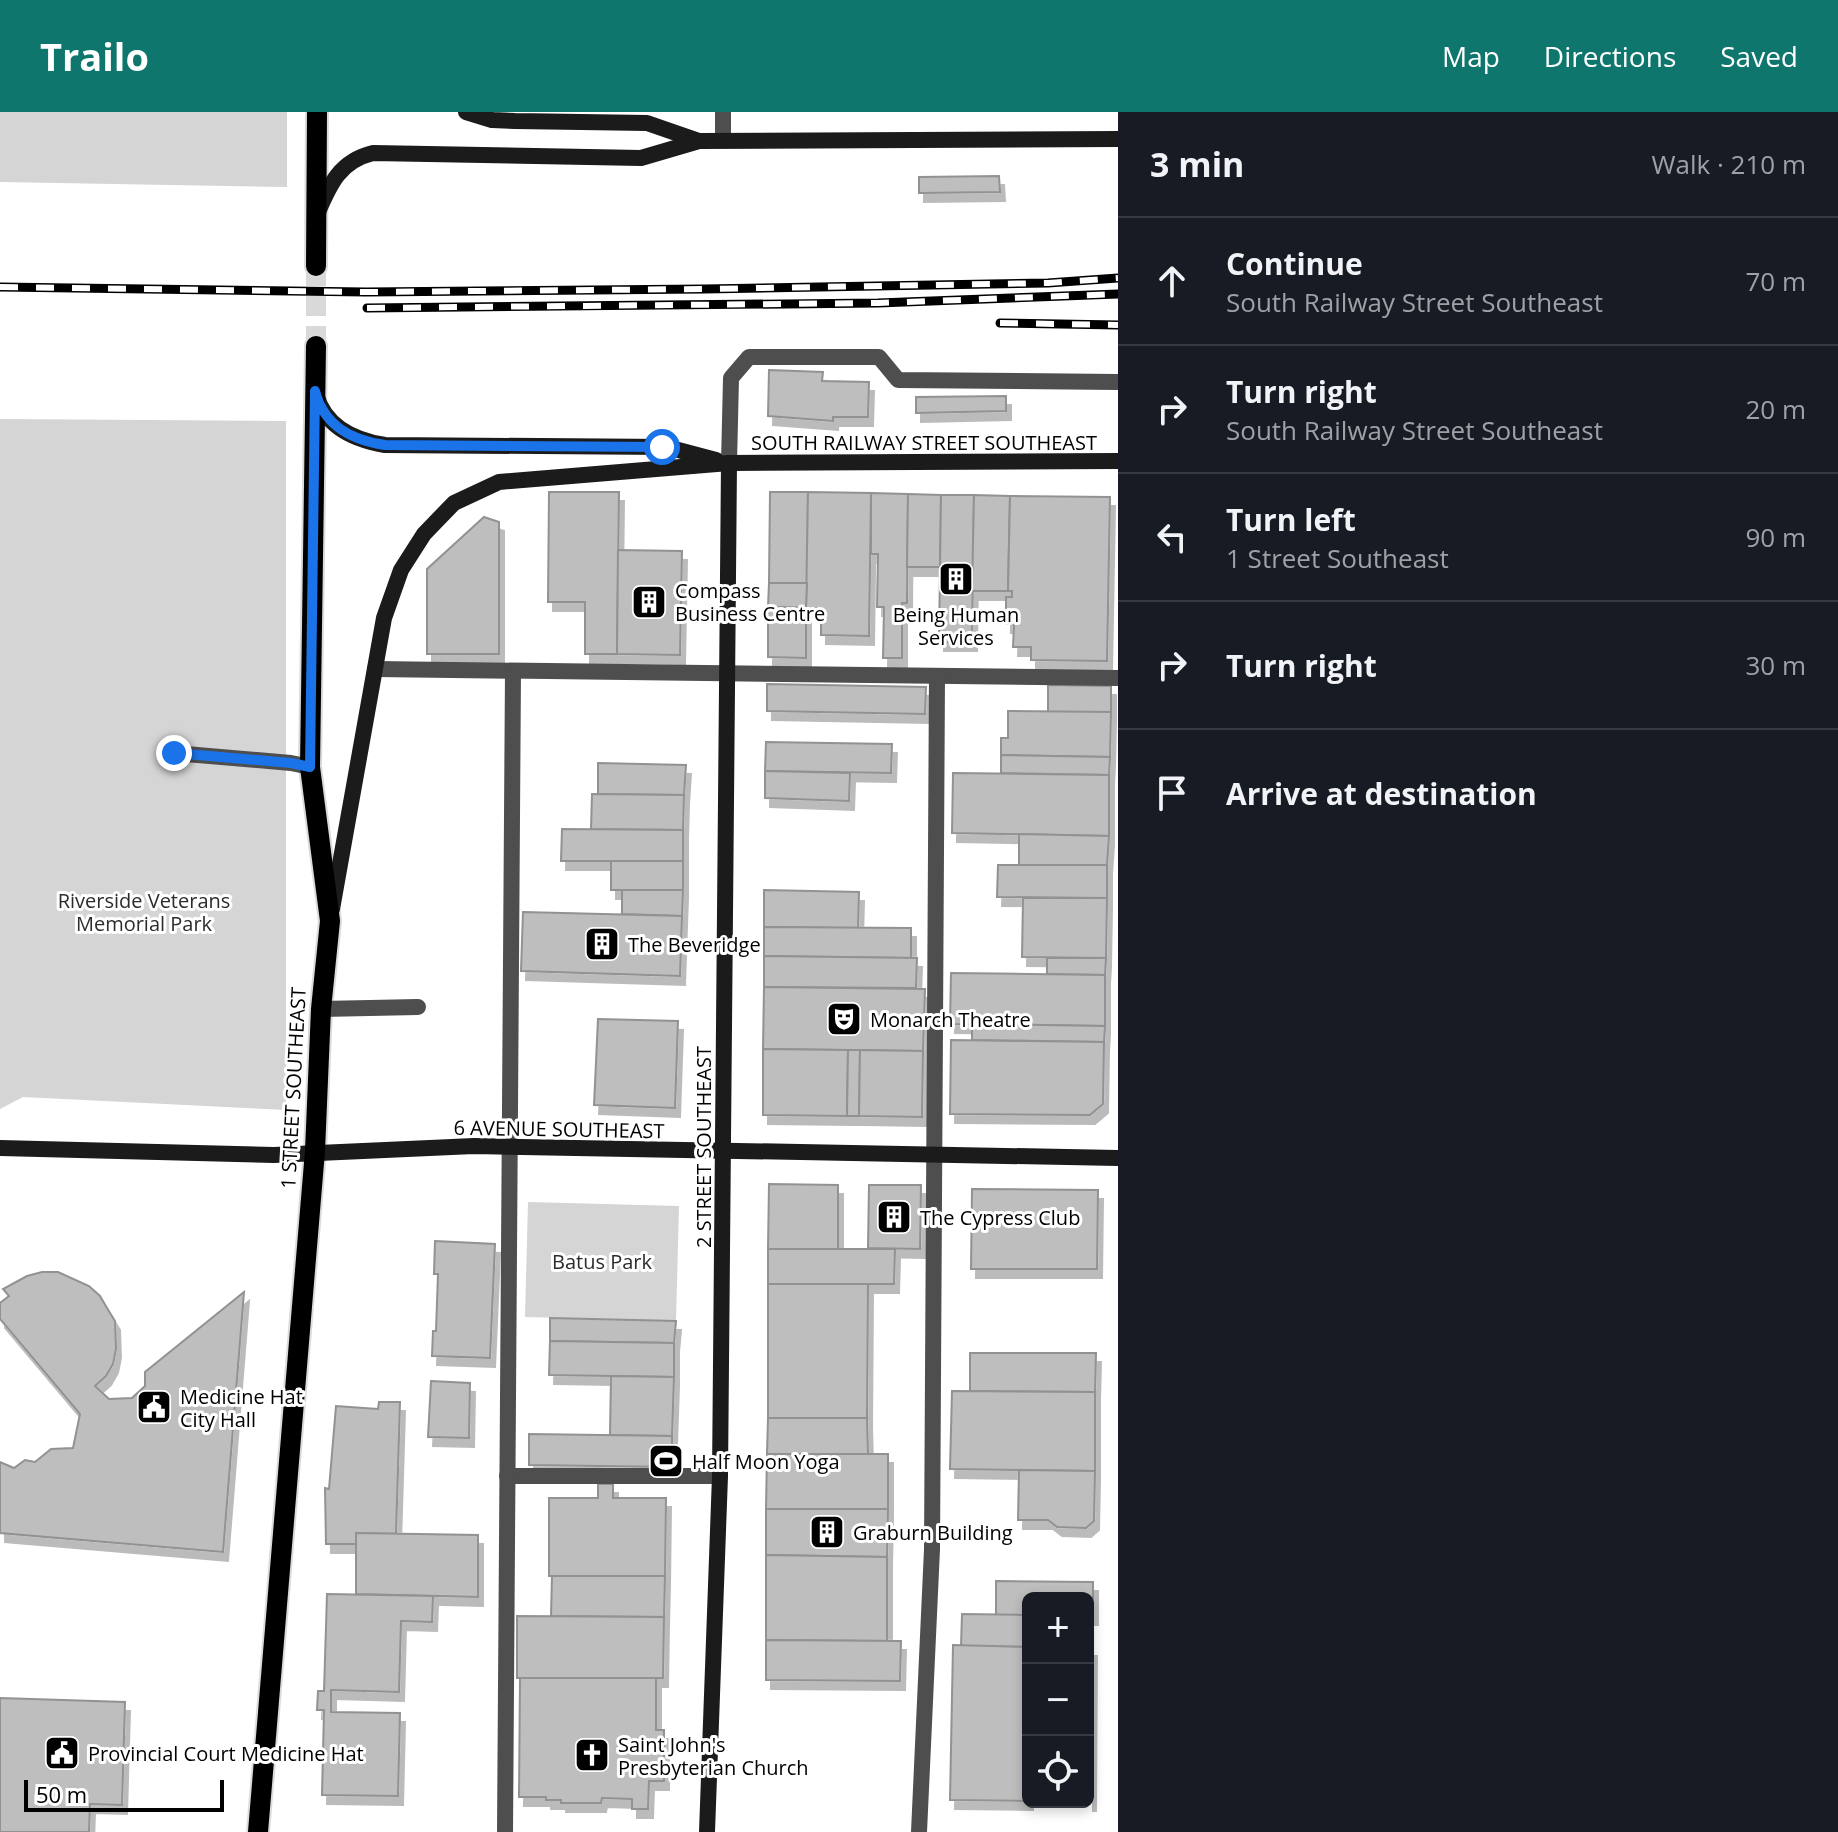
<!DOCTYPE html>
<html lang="en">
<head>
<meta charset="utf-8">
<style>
  :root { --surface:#171b24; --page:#242831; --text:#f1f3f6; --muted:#9ea1a6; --line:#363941; --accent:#0f766e }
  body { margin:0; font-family:"Open Sans",sans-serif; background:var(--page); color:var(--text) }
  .controls { position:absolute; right:24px; bottom:24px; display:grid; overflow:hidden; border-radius:12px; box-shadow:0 4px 12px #0003 }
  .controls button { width:72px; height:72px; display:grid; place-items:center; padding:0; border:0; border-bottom:2px solid var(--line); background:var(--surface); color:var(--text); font:40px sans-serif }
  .scale { position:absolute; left:24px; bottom:20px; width:200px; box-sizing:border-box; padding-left:8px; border:4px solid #000; border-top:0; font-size:22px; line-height:28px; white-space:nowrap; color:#000; -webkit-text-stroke:6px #fff; paint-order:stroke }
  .stop { position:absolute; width:24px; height:24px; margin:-18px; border:6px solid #1a73e8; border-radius:50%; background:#fff }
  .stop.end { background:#1a73e8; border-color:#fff; box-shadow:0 2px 8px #0008 }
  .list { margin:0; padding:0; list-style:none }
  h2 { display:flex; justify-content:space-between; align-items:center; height:104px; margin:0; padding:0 32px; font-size:34px }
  h2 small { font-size:26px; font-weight:400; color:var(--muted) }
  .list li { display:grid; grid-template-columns:52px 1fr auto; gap:24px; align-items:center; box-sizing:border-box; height:128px; padding:0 32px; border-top:2px solid var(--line) }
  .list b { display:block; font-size:30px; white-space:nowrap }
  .list p { margin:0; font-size:26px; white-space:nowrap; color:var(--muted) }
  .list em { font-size:26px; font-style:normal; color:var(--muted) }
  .icon { flex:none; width:44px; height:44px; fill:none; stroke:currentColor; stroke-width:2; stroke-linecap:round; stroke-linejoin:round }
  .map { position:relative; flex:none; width:1118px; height:1720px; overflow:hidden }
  header { display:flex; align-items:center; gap:48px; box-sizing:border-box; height:112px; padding:0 40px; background:var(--accent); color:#fff }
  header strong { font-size:38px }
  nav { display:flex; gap:44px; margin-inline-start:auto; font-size:28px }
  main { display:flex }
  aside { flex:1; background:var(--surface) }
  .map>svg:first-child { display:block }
  .park { fill:#d5d5d5 }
  .building { fill:#bebebe; stroke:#929292; stroke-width:2; filter:url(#shadow) }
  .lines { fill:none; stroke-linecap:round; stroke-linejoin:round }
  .primary-tunnel { stroke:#d9d9d9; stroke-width:20; stroke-dasharray:20 10; stroke-linecap:butt }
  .primary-casing { stroke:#dbdbdb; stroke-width:24 }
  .lane { stroke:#4e4e4e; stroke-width:16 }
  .street { stroke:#4e4e4e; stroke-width:16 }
  .secondary { stroke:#1b1b1b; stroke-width:16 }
  .primary { stroke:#000; stroke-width:20 }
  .rail-casing { stroke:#000; stroke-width:9 }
  .rail { stroke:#fff; stroke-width:6; stroke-dasharray:18; stroke-linecap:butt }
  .route { stroke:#1a73e8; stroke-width:10 }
  .labels { text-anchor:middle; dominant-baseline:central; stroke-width:6; stroke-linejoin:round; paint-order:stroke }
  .street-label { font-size:20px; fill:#000; stroke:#fff }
  .poi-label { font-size:20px; fill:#000; stroke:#fff; text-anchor:start }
  .park-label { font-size:20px; fill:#2c2c2c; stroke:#fff }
</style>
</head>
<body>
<header>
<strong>Trailo</strong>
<nav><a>Map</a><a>Directions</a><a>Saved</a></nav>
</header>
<main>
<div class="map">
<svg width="1118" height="1720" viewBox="0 0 1118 1720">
  <defs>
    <filter id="shadow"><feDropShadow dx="5" dy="9" stdDeviation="0" flood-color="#0004"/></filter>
  </defs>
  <rect width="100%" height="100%" fill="#fff"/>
  <g class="park">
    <path d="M0,0h287v75l-287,-5z"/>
    <path d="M0,307l286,2v689l-263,-13 -23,12z"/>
    <path d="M528,1090l151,4 -3,115 -151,-4z"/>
  </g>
  <g class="building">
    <path d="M999,64l1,16 -81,1v-16z"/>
    <path d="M769,258l54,2 -1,9 47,1 -1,35h-35v4l-65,-5z"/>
    <path d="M1006,284v15l-90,2v-16z"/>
    <path d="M549,380h70l-2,162h-32v-52h-37z"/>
    <path d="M770,380h38l-1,91h-38z"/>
    <path d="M808,380l63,1 -2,143 -48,-1v-27h-15z"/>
    <path d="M871,381l37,1 -1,109h-5v55h-19l1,-51h-7l1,-53h-7z"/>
    <path d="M908,382l33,1 -1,72h-33z"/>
    <path d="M941,383h33l-2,147h-33z"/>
    <path d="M974,383l36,1 -2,95h-36z"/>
    <path d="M1010,384l100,1 -3,164 -76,-1v-13h-18l1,-23h-8v-27h6v-6h-4z"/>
    <path d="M484,405l15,5v132h-72v-85z"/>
    <path d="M618,438l64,1 -2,104 -63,-1z"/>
    <path d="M769,471h38l-1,25 -38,-1z"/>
    <path d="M768,495l38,1v50l-38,-1z"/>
    <path d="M767,572l159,3 -1,27 -158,-3z"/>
    <path d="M1048,573l63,1v26h-63z"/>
    <path d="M1008,599l103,1 -1,45 -109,-2v-17h7z"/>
    <path d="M766,630l126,2 -1,29 -126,-2z"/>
    <path d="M1001,643l109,2 -1,18 -108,-2z"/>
    <path d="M598,651l88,2 -2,30 -86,-1z"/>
    <path d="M765,659l85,2 -1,28 -84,-3z"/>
    <path d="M953,661l156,2v61l-157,-3z"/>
    <path d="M592,682l92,1 -1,35 -92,-1z"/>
    <path d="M562,717l121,1v31h-122z"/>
    <path d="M1019,722l90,2 -2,29h-88z"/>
    <rect x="611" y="749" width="72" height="29"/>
    <path d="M998,753h109v33l-110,-1z"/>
    <path d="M622,778h61l-1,26 -60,-2z"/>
    <path d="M764,778l95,2 -1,36 -94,-1z"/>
    <path d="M1023,786h84l-1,60 -84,-1z"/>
    <path d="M523,800l159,4 -2,60 -159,-5z"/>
    <path d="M764,815l147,1v30l-147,-2z"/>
    <path d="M764,844l153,2 -1,30 -152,-1z"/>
    <path d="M1047,846h59l-1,17 -58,-1z"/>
    <path d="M951,861l154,2v51l-155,-2z"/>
    <path d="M764,875l161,2 -2,62 -160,-2z"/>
    <path d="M598,907l80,2 -3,87 -81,-3z"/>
    <path d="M972,912l133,2 -1,16 -132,-2z"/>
    <path d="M951,928l153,2 -1,62 -13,11 -140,-1z"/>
    <path d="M763,937l85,1 -1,66 -84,-1z"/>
    <path d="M848,938h12l-1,66h-12z"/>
    <path d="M860,938l63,1 -1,66 -63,-1z"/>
    <path d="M769,1072l69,1v64h-70z"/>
    <path d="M869,1073h52l-1,64 -52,-1z"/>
    <path d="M972,1077l126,1 -1,79h-126z"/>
    <path d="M435,1129l60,3 -5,114 -58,-2 1,-25h3l2,-57h-4z"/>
    <path d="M768,1137h127l-1,35h-126z"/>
    <path d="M42,1160h16l31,14 11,10 7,12 8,13 1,28 -3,15 -7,12 -11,10 14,13 23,-1 13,-12v-14l99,-80 -21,260 -223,-19v-71l14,6 11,-8 10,2 16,-13 22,-1 7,-34 -80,-95v-16l9,-7 -6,-7 24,-13z"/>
    <path d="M768,1172h100l-1,134h-99z"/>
    <path d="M550,1206l126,3 -2,22 -124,-2z"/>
    <path d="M550,1229l124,2v34l-125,-2z"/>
    <path d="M970,1241h126l-1,39 -125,-1z"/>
    <path d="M611,1264l63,1 -2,59 -62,-1z"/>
    <path d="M431,1269l39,2 -1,55 -41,-1z"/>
    <path d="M952,1279l143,1v79l-145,-2z"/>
    <path d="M379,1290h21l-4,132 -40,-1 1,11h-31l-1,-56 4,1 7,-83 42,3z"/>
    <path d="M768,1306h99l1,36h-101z"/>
    <path d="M529,1322l143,2v31l-143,-2z"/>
    <path d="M767,1342h121v55h-122z"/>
    <path d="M1019,1358l76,1 -1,50 -8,7 -29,-1 -9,-7h-30z"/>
    <path d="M598,1372h15v14h53l-1,78h-116v-78h49z"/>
    <path d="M766,1397h122l-1,48 -121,-2z"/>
    <path d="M356,1421l122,2v62l-122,-3z"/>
    <path d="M766,1443l121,2v84l-121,-1z"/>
    <path d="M552,1464h113l-1,41 -113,-1z"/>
    <path d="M996,1469l97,1v34h-5v-18h-60v17h-32z"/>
    <path d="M327,1482l106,2 -1,26 -31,-1 -2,71 -68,-2v22l69,1 -2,83 -76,-1 2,-85h-7l1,-19h6z"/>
    <path d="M962,1502l66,1v32l-67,-1z"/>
    <path d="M517,1504l147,1 -1,61h-146z"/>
    <path d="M766,1528l135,1 -1,40 -134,-1z"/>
    <path d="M953,1533l75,2v154l-78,-1z"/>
    <path d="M1088,1535h4l-1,155h-3z"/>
    <path d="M520,1566h136v52h8v51h-15l-1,28h-16v-10l-30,-1 -1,5h-40v-3h-15v-3h-27z"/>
    <path d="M0,1586l125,4 -3,103 -32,-1 -1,28h-89z"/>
  </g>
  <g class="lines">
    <path class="primary-tunnel" d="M316,234v-80"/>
    <g class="primary-casing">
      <g id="primary">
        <path d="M316,154l1,-154"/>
        <path d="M258,1720l57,-681 6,-142 9,-88 -20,-154 6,-421"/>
      </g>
    </g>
    <g class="lane">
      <path d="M729,351l2,-85 18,-21h130l19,23 220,2"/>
      <path d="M375,557l743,9"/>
      <path d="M174,641l117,10 19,4"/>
      <path d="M321,897l97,-2"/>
      <path d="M507,1364h213"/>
      <path d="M505,1720l8,-1161"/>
      <path d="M919,1720l13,-283 5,-873"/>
    </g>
    <path class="street" d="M723,28v-28"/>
    <g class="secondary">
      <path d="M466,0l26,8 23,1 132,2 52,18"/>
      <path d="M318,100c12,-28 22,-51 55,-59l268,5 58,-17 419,-2"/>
      <path d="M316,282c9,33 38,46 69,51l282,2 49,13"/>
      <path d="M332,797l52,-291 17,-48 23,-36 30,-31 45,-21 230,-19 389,-2"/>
      <path d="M0,1036l274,7 200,-9 644,12"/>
      <path d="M707,1720l13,-356 9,-1013"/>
    </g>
    <use href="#primary" class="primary"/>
    <g class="rail-casing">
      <g id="rail">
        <path d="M0,175l366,5 338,-3 344,-6 70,-5"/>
        <path d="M367,196l511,-5 240,-9"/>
        <path d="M1000,211l118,2"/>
      </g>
    </g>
    <use href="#rail" class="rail"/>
  </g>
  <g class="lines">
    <path class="route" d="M174,641l117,10 19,4 5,-376c9,35 36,49 70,54l277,2"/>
  </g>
  <defs>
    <g id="building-square" transform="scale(1.8)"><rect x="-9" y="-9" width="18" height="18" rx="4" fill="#000" stroke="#fff"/><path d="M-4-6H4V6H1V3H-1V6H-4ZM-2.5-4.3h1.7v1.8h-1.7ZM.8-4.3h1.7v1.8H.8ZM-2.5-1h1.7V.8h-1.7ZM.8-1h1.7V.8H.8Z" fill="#fff"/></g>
    <g id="theatre-square" transform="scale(1.8)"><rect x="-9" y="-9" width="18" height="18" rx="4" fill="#000" stroke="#fff"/><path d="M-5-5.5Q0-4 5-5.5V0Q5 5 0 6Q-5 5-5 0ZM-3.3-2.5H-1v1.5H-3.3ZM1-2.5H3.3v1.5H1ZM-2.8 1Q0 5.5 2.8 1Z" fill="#fff"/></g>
    <g id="civic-square" transform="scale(1.8)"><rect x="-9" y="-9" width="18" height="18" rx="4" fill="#000" stroke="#fff"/><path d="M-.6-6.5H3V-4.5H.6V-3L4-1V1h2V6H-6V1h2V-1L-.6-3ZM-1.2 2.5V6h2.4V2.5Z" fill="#fff"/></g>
    <g id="stadium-square" transform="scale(1.8)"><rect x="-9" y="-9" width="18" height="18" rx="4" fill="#000" stroke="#fff"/><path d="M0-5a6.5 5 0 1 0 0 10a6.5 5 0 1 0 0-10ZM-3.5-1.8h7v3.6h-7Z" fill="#fff"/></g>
    <g id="church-square" transform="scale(1.8)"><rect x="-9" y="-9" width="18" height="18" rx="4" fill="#000" stroke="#fff"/><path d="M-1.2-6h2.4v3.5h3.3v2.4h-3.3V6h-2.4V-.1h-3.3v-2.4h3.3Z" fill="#fff"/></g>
  </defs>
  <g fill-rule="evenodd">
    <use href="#building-square" x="956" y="467"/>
    <use href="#building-square" x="649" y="490"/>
    <use href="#building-square" x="602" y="832"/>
    <use href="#theatre-square" x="844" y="907"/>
    <use href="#building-square" x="894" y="1105"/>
    <use href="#civic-square" x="154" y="1295"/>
    <use href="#stadium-square" x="666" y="1349"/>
    <use href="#building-square" x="827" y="1420"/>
    <use href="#civic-square" x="62" y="1641"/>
    <use href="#church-square" x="592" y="1643"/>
  </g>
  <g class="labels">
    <g class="street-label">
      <text x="924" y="330">SOUTH RAILWAY STREET SOUTHEAST</text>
      <text transform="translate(293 976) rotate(-87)">1 STREET SOUTHEAST</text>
      <text transform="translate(559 1017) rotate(1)">6 AVENUE SOUTHEAST</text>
      <text transform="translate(703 1035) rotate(-90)">2 STREET SOUTHEAST</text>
    </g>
    <g class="poi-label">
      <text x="675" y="478">Compass<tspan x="675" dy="23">Business Centre</tspan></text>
      <text x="956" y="502" text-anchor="middle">Being Human<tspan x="956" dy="23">Services</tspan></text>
      <text x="628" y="832">The Beveridge</text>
      <text x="870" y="907">Monarch Theatre</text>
      <text x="920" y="1105">The Cypress Club</text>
      <text x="180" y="1284">Medicine Hat<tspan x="180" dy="23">City Hall</tspan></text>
      <text x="692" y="1349">Half Moon Yoga</text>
      <text x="853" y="1420">Graburn Building</text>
      <text x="618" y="1632">Saint John's<tspan x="618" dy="23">Presbyterian Church</tspan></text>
      <text x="88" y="1641">Provincial Court Medicine Hat</text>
    </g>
    <g class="park-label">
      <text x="144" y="788">Riverside Veterans<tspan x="144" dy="23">Memorial Park</tspan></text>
      <text x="602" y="1149">Batus Park</text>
    </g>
  </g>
</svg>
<div class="controls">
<button>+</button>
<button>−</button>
<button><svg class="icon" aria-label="locate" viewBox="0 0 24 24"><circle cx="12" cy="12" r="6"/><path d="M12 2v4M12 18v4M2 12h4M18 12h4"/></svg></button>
</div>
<div class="scale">50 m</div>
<div class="stop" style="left:662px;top:335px"></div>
<div class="stop end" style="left:174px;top:641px"></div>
</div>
<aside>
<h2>3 min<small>Walk · 210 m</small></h2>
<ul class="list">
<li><svg class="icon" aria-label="ahead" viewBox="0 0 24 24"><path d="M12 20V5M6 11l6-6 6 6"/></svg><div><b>Continue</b><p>South Railway Street Southeast</p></div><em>70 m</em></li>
<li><svg class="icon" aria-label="right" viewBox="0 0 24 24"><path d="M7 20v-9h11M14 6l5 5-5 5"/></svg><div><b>Turn right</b><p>South Railway Street Southeast</p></div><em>20 m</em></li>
<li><svg class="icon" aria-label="left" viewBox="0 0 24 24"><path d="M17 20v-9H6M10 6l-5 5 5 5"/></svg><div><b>Turn left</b><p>1 Street Southeast</p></div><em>90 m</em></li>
<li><svg class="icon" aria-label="right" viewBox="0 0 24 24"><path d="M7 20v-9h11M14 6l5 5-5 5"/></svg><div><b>Turn right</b></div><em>30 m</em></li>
<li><svg class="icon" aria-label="arrive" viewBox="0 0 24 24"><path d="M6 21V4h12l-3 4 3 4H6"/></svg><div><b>Arrive at destination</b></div></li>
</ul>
</aside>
</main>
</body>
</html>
